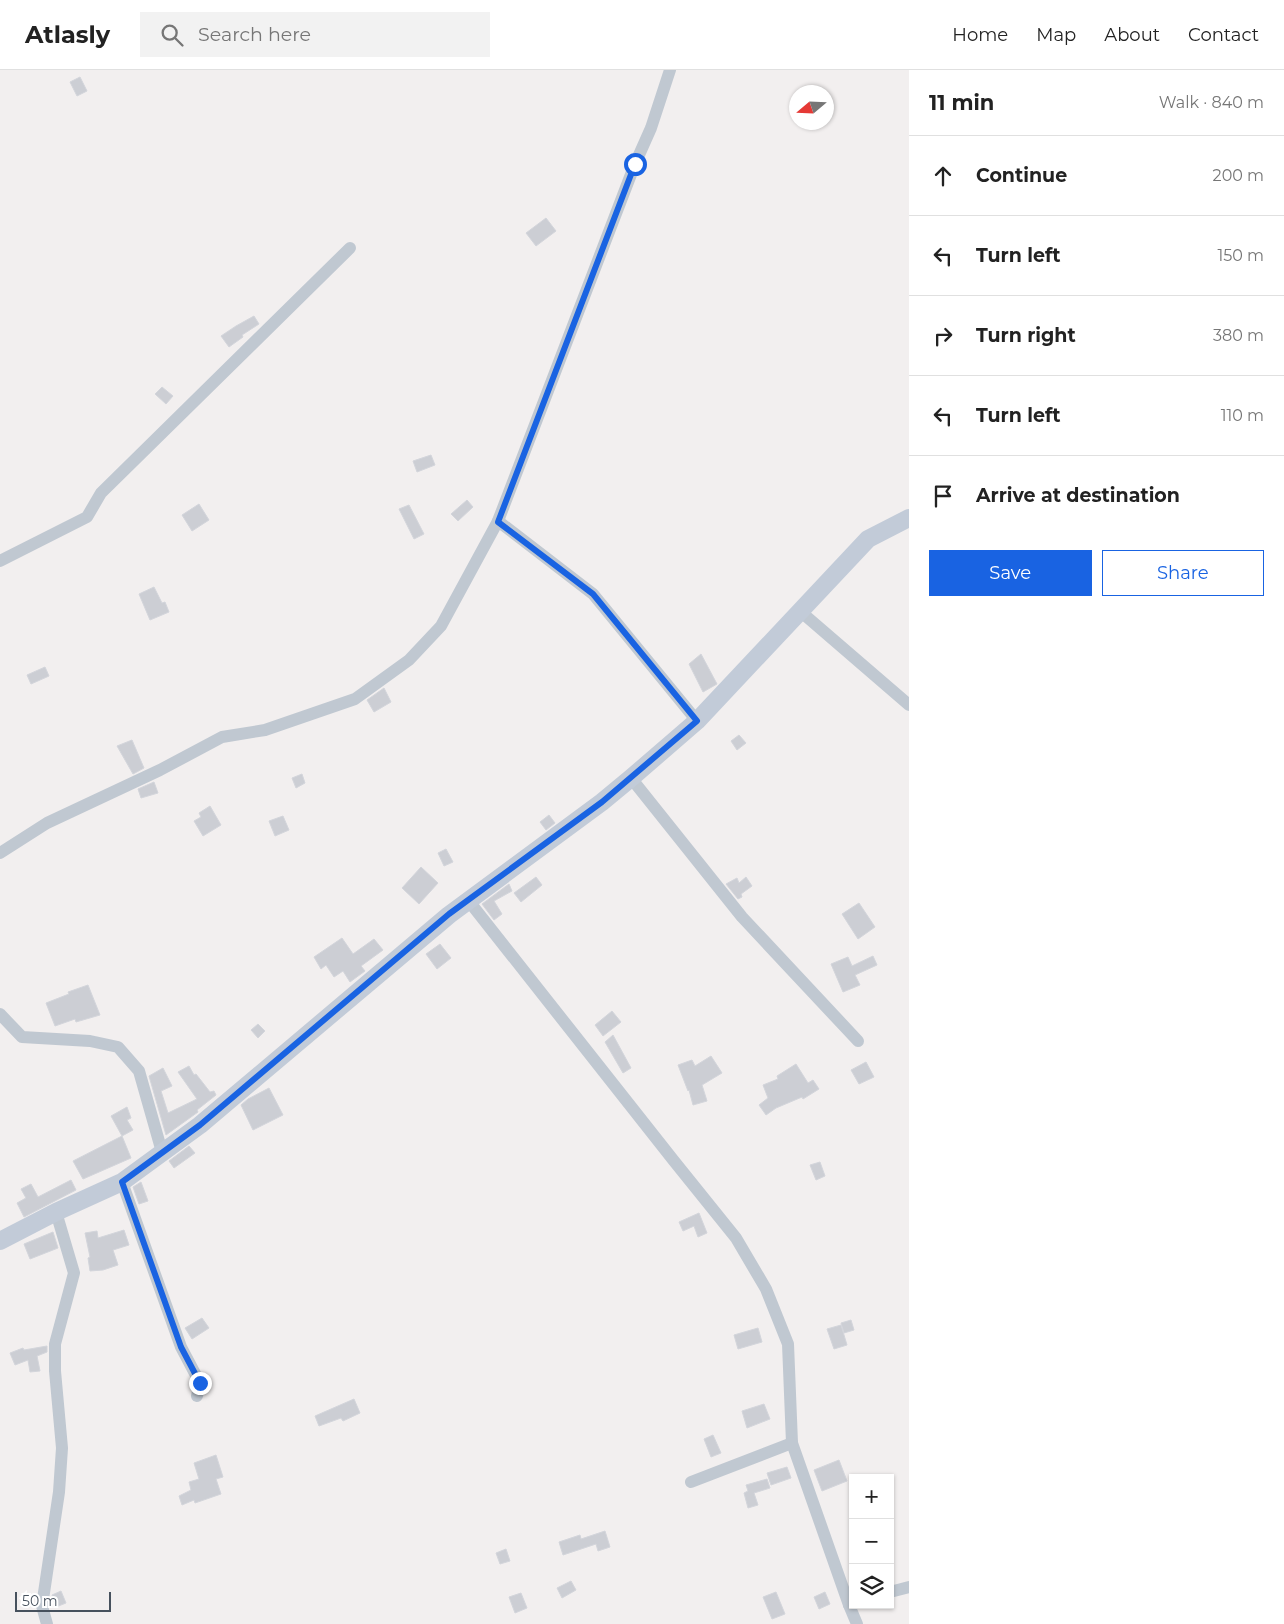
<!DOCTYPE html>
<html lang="en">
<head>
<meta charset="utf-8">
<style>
  :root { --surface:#fff; --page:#f2f2f2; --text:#222; --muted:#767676; --line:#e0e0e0; --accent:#1963e2 }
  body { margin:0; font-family:Montserrat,sans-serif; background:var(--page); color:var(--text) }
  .controls { position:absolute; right:15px; bottom:15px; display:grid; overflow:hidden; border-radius:0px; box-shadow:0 1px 4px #0004 }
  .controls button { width:45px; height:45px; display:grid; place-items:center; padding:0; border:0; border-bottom:1px solid var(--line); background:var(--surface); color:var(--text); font:25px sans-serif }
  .compass { position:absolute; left:789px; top:15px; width:45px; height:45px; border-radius:50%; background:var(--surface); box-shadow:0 1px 4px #0004; rotate:251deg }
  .scale { position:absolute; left:15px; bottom:12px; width:96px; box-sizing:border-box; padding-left:5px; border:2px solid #47515d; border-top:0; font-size:14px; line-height:18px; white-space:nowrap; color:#47515d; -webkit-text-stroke:4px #fff; paint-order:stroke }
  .stop { position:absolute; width:15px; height:15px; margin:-11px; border:4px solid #1963e2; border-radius:50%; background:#fff }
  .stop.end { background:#1963e2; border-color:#fff; box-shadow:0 1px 5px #0008 }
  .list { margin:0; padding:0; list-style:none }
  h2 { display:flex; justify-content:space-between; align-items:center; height:65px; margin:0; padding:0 20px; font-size:21px }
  h2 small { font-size:16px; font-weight:400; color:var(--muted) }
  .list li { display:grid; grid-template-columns:32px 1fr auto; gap:15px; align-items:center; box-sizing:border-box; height:80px; padding:0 20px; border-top:1px solid var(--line) }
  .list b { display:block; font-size:19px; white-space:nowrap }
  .list em { font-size:16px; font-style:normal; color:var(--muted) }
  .actions { display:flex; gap:10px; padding:15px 20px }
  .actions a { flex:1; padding:11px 0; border:1px solid var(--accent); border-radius:0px; text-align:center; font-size:18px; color:var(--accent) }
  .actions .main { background:var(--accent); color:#fff }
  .icon { flex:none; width:28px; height:28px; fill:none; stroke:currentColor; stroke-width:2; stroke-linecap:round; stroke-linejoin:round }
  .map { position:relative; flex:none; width:909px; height:1554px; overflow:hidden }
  header { display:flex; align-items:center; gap:30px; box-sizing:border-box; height:70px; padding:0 25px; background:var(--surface); border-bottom:1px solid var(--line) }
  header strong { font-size:24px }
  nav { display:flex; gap:28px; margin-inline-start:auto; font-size:18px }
  .search { width:350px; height:45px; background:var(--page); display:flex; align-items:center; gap:12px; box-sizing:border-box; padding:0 18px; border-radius:0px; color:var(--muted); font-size:19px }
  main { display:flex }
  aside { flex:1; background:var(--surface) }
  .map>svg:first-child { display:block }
  .building { fill:#ccced4; stroke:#d3d5db }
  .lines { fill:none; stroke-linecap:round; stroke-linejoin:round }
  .street { stroke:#c0c8d1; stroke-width:12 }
  .secondary { stroke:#c2cbd8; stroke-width:18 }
  .route { stroke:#1963e2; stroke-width:6 }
</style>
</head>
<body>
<header>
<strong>Atlasly</strong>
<div class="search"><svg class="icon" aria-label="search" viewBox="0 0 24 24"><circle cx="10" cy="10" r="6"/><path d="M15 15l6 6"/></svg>Search here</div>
<nav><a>Home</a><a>Map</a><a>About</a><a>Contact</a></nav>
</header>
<main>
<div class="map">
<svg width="909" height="1554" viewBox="0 0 909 1554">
  <rect width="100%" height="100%" fill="#f2efef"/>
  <g class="building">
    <path d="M80,7l7,14 -10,5 -7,-14z"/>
    <path d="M546,148l10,13 -20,15 -10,-13z"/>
    <path d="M254,246l5,8 -17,11 1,2 -14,10 -8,-11 15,-10z"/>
    <path d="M162,317l11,9 -7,8 -11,-10z"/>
    <path d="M431,385l4,10 -18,7 -4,-11z"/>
    <path d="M467,430l6,7 -15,14 -7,-7z"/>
    <path d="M199,434l10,16 -17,11 -10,-16z"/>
    <path d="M409,435l15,29 -10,5 -15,-30z"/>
    <path d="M154,517l8,16 3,-1 4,10 -19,8 -11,-26z"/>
    <path d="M701,584l16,30 -14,8 -14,-28z"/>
    <path d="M45,597l4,9 -18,8 -4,-9z"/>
    <path d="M384,618l7,14 -17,10 -7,-12z"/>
    <path d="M739,665l7,8 -9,7 -6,-9z"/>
    <path d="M132,670l12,28 -11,6 -16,-28z"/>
    <path d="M302,704l3,9 -9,5 -4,-10z"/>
    <path d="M154,712l4,11 -17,5 -3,-9z"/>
    <path d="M210,736l11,19 -18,11 -9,-15 7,-4 -2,-4z"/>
    <path d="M549,745l6,8 -9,7 -6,-8z"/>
    <path d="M283,746l6,14 -14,6 -6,-15z"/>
    <path d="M446,779l7,13 -9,4 -6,-13z"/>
    <path d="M421,797l17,16 -19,21 -17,-16z"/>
    <path d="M536,807l6,8 -21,17 -7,-9z"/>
    <path d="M746,807l6,9 -11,8 1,3 -4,2 -12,-15 11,-6 2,5z"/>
    <path d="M509,814l3,7 -18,10 8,13 -8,6 -12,-16z"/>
    <path d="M859,833l16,24 -17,12 -16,-25z"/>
    <path d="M342,868l11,16 21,-15 9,11 -22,16 4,5 -15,11 -7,-11 -9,6 -8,-12 -5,4 -7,-12z"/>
    <path d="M440,874l11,14 -14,11 -11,-15z"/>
    <path d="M873,886l4,9 -22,10 5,10 -17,7 -12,-28 17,-7 4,9z"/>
    <path d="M88,915l12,30 -24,7 -1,-3 -20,7 -9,-23 23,-9 -1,-2z"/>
    <path d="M612,941l9,11 -18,14 -8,-11z"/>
    <path d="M258,954l7,7 -7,7 -7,-8z"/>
    <path d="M613,965l18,33 -8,5 -18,-31z"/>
    <path d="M711,986l11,17 -20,12 5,16 -14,4 -4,-15 -1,1 -10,-26 14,-5 3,6z"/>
    <path d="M866,992l8,15 -15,7 -8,-14z"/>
    <path d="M796,994l12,19 5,-3 6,9 -16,10 -1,-2 -26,11 -10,7 -7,-10 9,-7 -5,-13 15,-6 -1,-3z"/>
    <path d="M189,996l5,9 2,-1 14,18 4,-1 2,4 -19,15 1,2 -32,23 -17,-59 14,-8 9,18 -11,5 7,22 29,-14 -19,-27z"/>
    <path d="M269,1018l14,27 -30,15 -12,-25 7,-6z"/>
    <path d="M127,1037l4,11 -4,2 6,10 -11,6 -11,-20z"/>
    <path d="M122,1066l9,22 -48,21 -10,-18z"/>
    <path d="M189,1076l6,7 -21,15 -5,-7z"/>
    <path d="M820,1092l5,14 -9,4 -6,-15z"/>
    <path d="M71,1110l5,10 -52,27 -7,-14 9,-5 -5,-9 10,-5 7,13z"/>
    <path d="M141,1112l7,19 -9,3 -6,-17z"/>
    <path d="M699,1143l8,20 -9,4 -4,-11 -11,5 -4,-9z"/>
    <path d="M124,1160l5,15 -16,5 5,15 -15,5 -13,1 -2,-13 2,-1 -5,-24 12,-2 1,7z"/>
    <path d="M53,1162l5,16 -28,11 -6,-15z"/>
    <path d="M202,1248l7,10 -17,11 -7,-11z"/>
    <path d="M851,1250l3,10 -10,3 -3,-10z"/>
    <path d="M841,1255l6,20 -13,4 -7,-20z"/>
    <path d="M758,1258l4,14 -24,7 -4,-14z"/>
    <path d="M47,1276v6l-10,4 3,15 -10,1 -2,-12 -13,5 -5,-12 13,-5 1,2z"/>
    <path d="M354,1329l6,14 -17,8 -2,-3 -22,8 -4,-10z"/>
    <path d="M764,1334l6,15 -23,9 -5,-17z"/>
    <path d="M713,1365l8,18 -10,4 -7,-18z"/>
    <path d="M216,1385l7,22 -7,2 5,15 -26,9 -1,-3 -12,5 -3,-9 12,-6 -2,-8 10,-3 -5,-16z"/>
    <path d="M839,1390l8,21 -25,10 -8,-21z"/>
    <path d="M787,1397l4,11 -20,7 -4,-12z"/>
    <path d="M767,1409l3,9 -16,5 4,12 -10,3 -4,-15 4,-2 -2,-6z"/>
    <path d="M605,1461l5,16 -12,4 -2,-7 -33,11 -4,-13 21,-7 1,4z"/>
    <path d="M506,1479l4,12 -10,3 -4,-11z"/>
    <path d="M571,1511l5,9 -14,8 -5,-10z"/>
    <path d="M61,1521l5,12 -10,4 -4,-12z"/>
    <path d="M776,1522l9,22 -13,5 -9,-22z"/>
    <path d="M825,1522l5,12 -11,5 -5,-12z"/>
    <path d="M521,1523l6,15 -12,5 -6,-16z"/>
  </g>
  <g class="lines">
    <g class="street">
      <path d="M498,451l95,73 104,127"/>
      <path d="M0,491l87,-44 14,-24 249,-245"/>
      <path d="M800,541l109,94"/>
      <path d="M631,708l111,139 116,124"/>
      <path d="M0,783l47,-30 113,-53 62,-33 43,-7 90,-31 54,-39 32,-34 57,-105 137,-357 16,-36 19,-58"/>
      <path d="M468,830l206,261 62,77 30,51 22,55 4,99 57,162 4,-1"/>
      <path d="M0,944l22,23 68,4 28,6 21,24 23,81"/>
      <path d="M122,1112l59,165 19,36 -3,13"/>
      <path d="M691,1412l101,-39"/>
      <path d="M890,1522l19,-5"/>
      <path d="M849,1535l8,19"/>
      <path d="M47,1554l-5,-18 17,-114 3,-44 -7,-77v-27l19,-71 -18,-61"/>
    </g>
    <path class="secondary" d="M0,1171l56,-29 66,-30 78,-57 249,-210 153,-113 29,-24 66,-57 171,-182 41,-21"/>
  </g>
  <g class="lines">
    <path class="route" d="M200,1313l-19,-36 -59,-165 78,-57 249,-211 153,-112 95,-81 -104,-127 -95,-72 137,-358"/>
  </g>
</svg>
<div class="controls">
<button>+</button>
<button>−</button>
<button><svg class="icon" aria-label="layers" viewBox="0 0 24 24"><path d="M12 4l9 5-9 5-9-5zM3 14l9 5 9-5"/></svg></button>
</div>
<svg class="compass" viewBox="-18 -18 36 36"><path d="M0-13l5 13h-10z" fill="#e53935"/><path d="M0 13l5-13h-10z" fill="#767676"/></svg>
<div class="scale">50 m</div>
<div class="stop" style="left:635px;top:94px"></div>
<div class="stop end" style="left:200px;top:1313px"></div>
</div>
<aside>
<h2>11 min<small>Walk · 840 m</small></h2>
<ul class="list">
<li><svg class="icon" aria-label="ahead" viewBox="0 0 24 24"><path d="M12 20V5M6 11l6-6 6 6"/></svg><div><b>Continue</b></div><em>200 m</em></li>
<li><svg class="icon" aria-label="left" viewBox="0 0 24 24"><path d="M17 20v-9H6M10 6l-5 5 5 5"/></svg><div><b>Turn left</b></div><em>150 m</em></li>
<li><svg class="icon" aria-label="right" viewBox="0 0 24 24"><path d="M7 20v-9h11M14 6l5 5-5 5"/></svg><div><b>Turn right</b></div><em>380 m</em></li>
<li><svg class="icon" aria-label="left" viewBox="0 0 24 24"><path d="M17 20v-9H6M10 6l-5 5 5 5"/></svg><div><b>Turn left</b></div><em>110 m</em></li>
<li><svg class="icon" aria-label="arrive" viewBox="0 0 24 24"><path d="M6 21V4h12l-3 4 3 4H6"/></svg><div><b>Arrive at destination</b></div></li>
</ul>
<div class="actions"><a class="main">Save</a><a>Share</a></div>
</aside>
</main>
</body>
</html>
